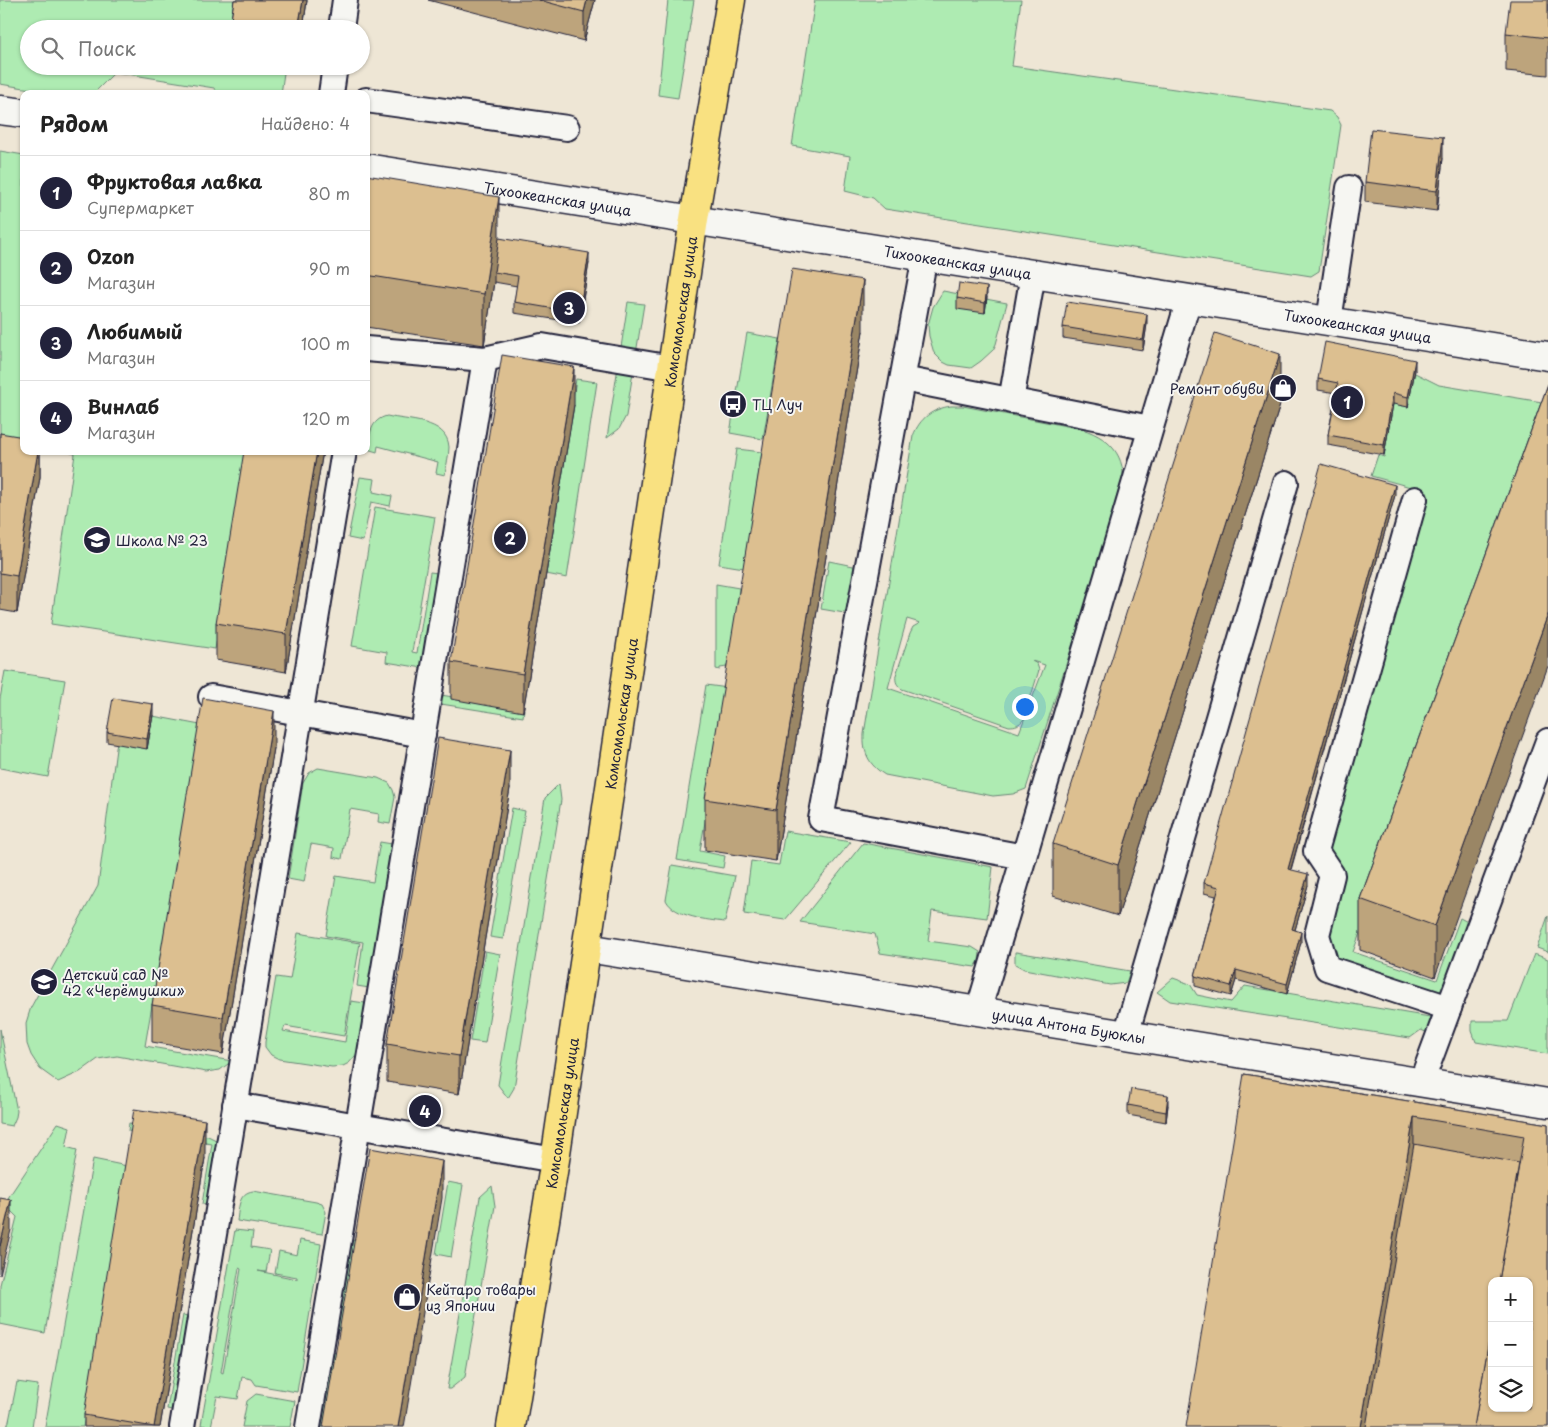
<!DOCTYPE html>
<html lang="ru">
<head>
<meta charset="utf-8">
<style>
  :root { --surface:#fff; --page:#f2f2f2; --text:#222; --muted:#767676; --line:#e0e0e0; --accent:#22223b }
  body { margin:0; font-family:"Playpen Sans",sans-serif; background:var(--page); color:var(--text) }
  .controls { position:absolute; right:15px; bottom:15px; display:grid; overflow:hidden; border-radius:10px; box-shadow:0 1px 4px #0004 }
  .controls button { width:45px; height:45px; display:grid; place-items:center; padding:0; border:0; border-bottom:1px solid var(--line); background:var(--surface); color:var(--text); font:25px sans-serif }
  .you { position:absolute; left:1024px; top:706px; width:18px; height:18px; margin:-12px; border:4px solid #fff; border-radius:50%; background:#1a73e8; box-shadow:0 0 0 8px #1a73e833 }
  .badge { display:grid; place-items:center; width:32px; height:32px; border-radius:50%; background:var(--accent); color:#fff; font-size:16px; font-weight:700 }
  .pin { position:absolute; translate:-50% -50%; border:2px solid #fff; box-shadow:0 1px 5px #0006 }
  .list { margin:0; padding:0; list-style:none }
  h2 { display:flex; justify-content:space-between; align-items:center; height:65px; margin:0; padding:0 20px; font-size:21px }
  h2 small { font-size:16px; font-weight:400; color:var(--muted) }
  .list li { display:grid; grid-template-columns:32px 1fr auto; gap:15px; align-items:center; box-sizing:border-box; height:75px; padding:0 20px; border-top:1px solid var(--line) }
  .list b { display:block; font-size:19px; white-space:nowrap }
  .list p { margin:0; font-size:16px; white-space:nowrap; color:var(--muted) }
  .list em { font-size:16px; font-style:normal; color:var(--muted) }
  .icon { flex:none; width:28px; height:28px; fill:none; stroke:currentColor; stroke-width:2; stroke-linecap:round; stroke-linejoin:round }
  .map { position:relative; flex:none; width:1548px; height:1427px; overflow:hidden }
  .search { position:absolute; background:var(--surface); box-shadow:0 1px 4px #0004; left:20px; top:20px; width:350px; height:55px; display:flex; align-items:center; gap:12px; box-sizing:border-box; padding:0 18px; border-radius:28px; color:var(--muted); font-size:19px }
  .panel { position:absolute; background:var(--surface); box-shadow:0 1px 4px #0004; left:20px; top:90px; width:350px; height:365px; border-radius:10px }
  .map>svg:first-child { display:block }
  .green { fill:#aeebb2; stroke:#688676; fill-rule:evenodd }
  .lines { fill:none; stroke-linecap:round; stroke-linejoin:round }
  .service-casing { stroke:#22223b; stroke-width:28 }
  .minor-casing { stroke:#22223b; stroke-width:31 }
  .tertiary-casing { stroke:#22223b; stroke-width:31 }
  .primary-casing { stroke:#22223b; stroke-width:31 }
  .service { stroke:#f6f6f2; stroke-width:24 }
  .minor { stroke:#f6f6f2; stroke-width:28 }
  .tertiary { stroke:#f6f6f2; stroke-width:28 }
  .primary { stroke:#f9e181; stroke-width:28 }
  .wall { fill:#bda47c; stroke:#22223b }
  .shaded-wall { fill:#9a8665; stroke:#22223b }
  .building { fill:#dcbf90; stroke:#22223b }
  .labels { text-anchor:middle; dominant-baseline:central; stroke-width:4; stroke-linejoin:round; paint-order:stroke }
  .street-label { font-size:14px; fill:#22223b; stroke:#f6f6f2 }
  .poi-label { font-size:14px; fill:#22223b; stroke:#f6f6f2; text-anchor:start }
</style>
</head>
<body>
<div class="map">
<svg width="1548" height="1427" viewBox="0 0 1548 1427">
  <rect width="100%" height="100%" fill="#eee6d5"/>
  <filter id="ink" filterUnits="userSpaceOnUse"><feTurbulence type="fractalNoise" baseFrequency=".02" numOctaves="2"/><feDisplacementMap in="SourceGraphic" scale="10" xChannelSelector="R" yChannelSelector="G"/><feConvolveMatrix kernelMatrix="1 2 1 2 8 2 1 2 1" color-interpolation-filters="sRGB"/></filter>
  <g filter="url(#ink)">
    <g class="green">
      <path d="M0,0h307l-4,29h-274v37h256l-4,28h-64l-3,-6 -99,-16 -22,22h-32l-61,-10z"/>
      <path d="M668,0h26l-16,98 -20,-3z"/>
      <path d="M815,0h206l-9,66 318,45 7,6 4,8 -22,146 -8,5 -426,-67 -12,-11 -28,-7 5,-35 -58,-10z"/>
      <path d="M0,151l24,4v288l-24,-4z"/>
      <path d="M943,291l64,12 -11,41 -3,6 -12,11 -10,7 -22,-3 -6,-3 -9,-9 -5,-17 -1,-11 5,-18z"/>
      <path d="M628,302l16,2 -18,112 -7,13 -12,9z"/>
      <path d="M747,333l33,6 -17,100 -33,-6z"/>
      <path d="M1409,370l30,15 109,18 -3,26 -192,523 84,28 23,-62 13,7 -28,74 -111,-35 -10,-27 -1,-88 102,-358 -54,-15 7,-21 6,2 9,-61z"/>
      <path d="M576,379l21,3 -30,196 -21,-4z"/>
      <path d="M951,406h12l119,23c32,10 47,32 39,65l-95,295 -13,5 -20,2 -108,-21c-16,-10 -22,-22 -21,-41l49,-298c7,-18 19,-27 38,-30zM907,619l13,4 -7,4 -3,6 -14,42c-1,7 1,10 6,14l107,37c7,0 10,-1 15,-7l15,-49 -2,-6 -5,-3 13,4 -26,68 -131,-45z"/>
      <path d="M387,416c20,5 60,3 62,31 0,9 -3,19 -4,28l-9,-2 2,-11 -60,-16 -1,6 -10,-3c3,-14 3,-29 20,-33z"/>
      <path d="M737,449l25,3 -18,116 -25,-4z"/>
      <path d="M64,451h184l-33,198 -164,-25 24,-170z"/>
      <path d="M360,477l15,2 -2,13 19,4 -2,10 -19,-4 -8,39 -15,-3z"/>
      <path d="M375,507l60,10 -23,135 5,1 13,-81 8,1 -15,95 -37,-6 1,-10 -35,-6z"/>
      <path d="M829,561l29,6 -8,47 -29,-5z"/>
      <path d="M716,584l23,4 -7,64 -5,15 -7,1v2l-4,-1z"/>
      <path d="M5,671l60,9 -17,97 -48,-9v-69z"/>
      <path d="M706,685l22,3 -28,163 25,5 -2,12 -46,-8z"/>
      <path d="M441,695l83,14 -1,8 -82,-13z"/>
      <path d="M153,716l47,9 -55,321 87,15 -12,9 -14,2 -89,-16 -19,3 -18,13 -22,10 -18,-13 -9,-14 -4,-11 -1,-21 5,-16 67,-121 19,-145 30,5z"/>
      <path d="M318,768l60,10 11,5 4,7 2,7 -5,27 -12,-2 1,-8 -29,-5 -8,50 -9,-2 1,-9 -23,-4 -7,38 -16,-3 15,-96 6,-10z"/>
      <path d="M559,784l2,16 -47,288 -6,10 -10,-13 47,-287z"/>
      <path d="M512,808l13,3 -22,128 -13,-2z"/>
      <path d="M785,831l66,11 -66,78 -41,-6 7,-53 28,4z"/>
      <path d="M380,842l12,2 -23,144 -12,-2 6,-44 -37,-6 10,-60 37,6z"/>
      <path d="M863,843l130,24 -6,51 -55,-7 -4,30 44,6 8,5 -1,9 -4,6 -95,-14 -5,-19 -75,-12z"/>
      <path d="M672,865l63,11 -10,46c-17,-2 -51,-5 -59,-22z"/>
      <path d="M1548,916v36l-11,-4z"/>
      <path d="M298,933l62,10 -16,93 -59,-10 -2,5 62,11 6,-41 14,2 -7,45 -2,7 -7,8 -6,3 -11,1 -53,-8 -8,-4 -6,-8v-5l11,-65 14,2z"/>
      <path d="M485,951l15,3 -15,89 -15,-2z"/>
      <path d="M1015,952h1l114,19 -4,12 -16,2 -86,-16 -9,-5z"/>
      <path d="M1534,954l14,5v95l-72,-12 -4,-11v-10h36z"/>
      <path d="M1173,978l17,6 7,11 34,7 14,-16 191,32 -6,16 -9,-4 -11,8 -240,-37 -13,-9z"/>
      <path d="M0,1029l17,82 -1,6 -4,9 -12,-2z"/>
      <path d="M58,1123l12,4 -4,20 11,3 -32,183 -45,-9v-39l17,-68 -13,-13z"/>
      <path d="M129,1123l79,13 8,4 3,4 -8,61 -9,-1 10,-60 -84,-13z"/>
      <path d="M93,1159l34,7 -44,261h-38z"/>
      <path d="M448,1182l15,3 -12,72 -15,-3z"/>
      <path d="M492,1186l3,20 -30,171 -15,12h-3l33,-192z"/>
      <path d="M253,1191l63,11 6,2 4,8 -4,22 -85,-13c2,-13 1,-28 16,-30z"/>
      <path d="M235,1230l18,2 -2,15 19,3 -4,22 -8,-1 39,8v-2l-22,-4 4,-22 18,4 3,-15 21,4 -24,148 -41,-7 -4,-6 -10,-2 -4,22 -21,-3 -6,31 -10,-2zM239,1268l2,1 -18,104 -2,-1z"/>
      <path d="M348,1239l9,2 -15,90 -8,-1z"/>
      <path d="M183,1315l9,2 -16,94 -9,-2z"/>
      <path d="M330,1352l8,1 -12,74h-8z"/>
      <path d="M17,1382l21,3 -6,42h-25l2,-6z"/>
      <path d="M256,1394l39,7 -5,26h-48l5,-26z"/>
    </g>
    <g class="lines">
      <g class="service-casing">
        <g id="service">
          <path d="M341,29l4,-29"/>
          <path d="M331,94l4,-28"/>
          <path d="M366,100l201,28"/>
          <path d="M925,256l-104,563 203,38"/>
          <path d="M1329,321l20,-133"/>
          <path d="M366,349l119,10 57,-13 130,22"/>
          <path d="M903,379l247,49"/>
          <path d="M1011,401l22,-127"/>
          <path d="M1415,499l-99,352 16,24 -15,60 10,33 122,40"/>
          <path d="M211,697l212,38"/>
          <path d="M978,1012l211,-713"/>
          <path d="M1126,1035l160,-552"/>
          <path d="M1421,1083l127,-342"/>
          <path d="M235,1105l320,55"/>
          <path d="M182,1427l162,-976"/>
          <path d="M308,1427l177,-1068"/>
        </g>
      </g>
      <g class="minor-casing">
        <g id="minor">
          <path id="s1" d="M587,948l961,155"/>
        </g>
      </g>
      <g class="tertiary-casing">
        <g id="tertiary">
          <path d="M0,110l24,3"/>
          <path id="s2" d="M366,168l1182,188"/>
        </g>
      </g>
      <g class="primary-casing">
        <g id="primary">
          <path id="s3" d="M511,1427l44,-267 139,-941 37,-219"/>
        </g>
      </g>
      <use href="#service" class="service"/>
      <use href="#minor" class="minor"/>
      <use href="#tertiary" class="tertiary"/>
      <use href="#primary" class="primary"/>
    </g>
    <g class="wall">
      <path d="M234,0h73l-4,29h-72v-9z"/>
      <path d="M428,0h167l-11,41z"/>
      <path d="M1548,0v75l-42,-4v-38z"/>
      <path d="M1443,158l-6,53 -72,-9v-20z"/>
      <path d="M366,175l133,63 90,25 -10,60 -65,-10v-11l3,-16 -23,-4 -10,63 -118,-18z"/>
      <path d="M987,297l-2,16 -28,-4v-11z"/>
      <path d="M1147,324l-4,26 -80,-12v-11z"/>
      <path d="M863,331l-87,530 -71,-11v-51z"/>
      <path d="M1415,370l-7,37 -15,-3 -9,51 -56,-10v-10l8,-42 -18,-3v-11z"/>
      <path d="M1548,384l-113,593 -75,-27v-51z"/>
      <path d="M574,405l-51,307 -72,-13v-37z"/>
      <path d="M1280,405l-162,511 -65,-20v-52z"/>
      <path d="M0,433l40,18v26l-23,136 -17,-3z"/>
      <path d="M323,451l-37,221 -70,-12v-37z"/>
      <path d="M1395,495l-104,375 17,15 -13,45 6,12 -14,52 -51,-14 -5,16 -36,-10v-10l21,-80 -12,-3v-10z"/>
      <path d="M153,715l-6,34 -40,-7v-10z"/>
      <path d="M274,748l-51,306 -71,-12v-37z"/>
      <path d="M510,788l-51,306 -72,-12v-38z"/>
      <path d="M1244,1074l304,50v303z"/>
      <path d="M1128,1105h40l-2,17 -38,-7z"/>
      <path d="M205,1158l-45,269h-76v-12z"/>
    </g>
    <g class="shaded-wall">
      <path d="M303,0h4l-4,29h-5z"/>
      <path d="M587,0h8l-11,41v-29z"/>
      <path d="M1443,137v21l-6,53v-20z"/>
      <path d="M499,197v51l-5,24v10l-10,63v-51z"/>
      <path d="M589,253v10l-10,60v-10z"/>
      <path d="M863,280v51l-87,530v-51z"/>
      <path d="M987,287v10l-2,16v-10z"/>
      <path d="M1147,314v10l-4,26v-10z"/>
      <path d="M1280,354v51l-162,511v-51z"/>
      <path d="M1415,360v10l-7,37v-10z"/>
      <path d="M574,367v38l-51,307v-38z"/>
      <path d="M1393,393v11l-9,51v-10z"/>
      <path d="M38,451h2v26l-23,136v-37z"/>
      <path d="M317,451h6l-37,221v-38z"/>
      <path d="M1395,485v10l-107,384v-10z"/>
      <path d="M1548,614v52l-113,311v-51z"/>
      <path d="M153,704v11l-6,34v-10z"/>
      <path d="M274,711v37l-51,306v-37z"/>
      <path d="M510,750v38l-51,306v-38z"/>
      <path d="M1308,874v11l-16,55v-11z"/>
      <path d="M1301,932v10l-14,52v-10z"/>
      <path d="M1236,970v10l-5,16v-10z"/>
      <path d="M1168,1095v10l-2,17v-10z"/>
      <path d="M1414,1117v37l-47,273h-6z"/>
      <path d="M205,1120v38l-45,269h-6z"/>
      <path d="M442,1161v37l-38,229h-6z"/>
      <path d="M11,1200v30l-11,45v-29z"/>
    </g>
    <g class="building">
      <path d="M234,0h69l-5,29h-16l-51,-9z"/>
      <path d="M539,0h48l-3,12z"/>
      <path d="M1510,0h38v38l-42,-5z"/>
      <path d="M1371,129l72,8 -6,54 -72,-9z"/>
      <path d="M366,175l133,22 -15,97 -118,-19v-25l2,-13 -2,-1z"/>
      <path d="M499,238l90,15 -10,60 -65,-11 4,-26 -24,-4z"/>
      <path d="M792,269l71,11 -87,530 -71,-11z"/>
      <path d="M959,283l28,4 -2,16 -28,-5z"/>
      <path d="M1067,302l80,12 -4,26 -80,-13z"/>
      <path d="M1215,333l65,21 -162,511 -65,-21z"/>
      <path d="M1325,342l90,18 -7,37 -15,-4 -9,52 -56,-10 10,-52 -20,-4z"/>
      <path d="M502,355l72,12 -51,307 -72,-12z"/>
      <path d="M1548,384v230l-113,312 -75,-27z"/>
      <path d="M0,433l24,4v14h14l-21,125 -17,-3z"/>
      <path d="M244,451h73l-31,183 -70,-11z"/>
      <path d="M1321,464l74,21 -107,384 20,5 -16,55 9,3 -14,52 -51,-14 -5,16 -36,-10 24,-89 -15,-4z"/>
      <path d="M113,698l40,6 -6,35 -40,-7z"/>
      <path d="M203,698l71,13 -51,306 -71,-12z"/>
      <path d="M438,738l72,12 -51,306 -72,-12z"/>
      <path d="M1244,1074l304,50v303h-74l18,-104v85h37v-127h-30l25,-145 -110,-19 -53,310h-175z"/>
      <path d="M1131,1089l37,6 -2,17 -38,-7z"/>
      <path d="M134,1109l71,11 -51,307 -70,-12z"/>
      <path d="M1414,1144l105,19 -20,118h-7v42l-18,104h-108z"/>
      <path d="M370,1148l72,13 -44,266h-75z"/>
      <path d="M0,1198l11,2 -11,46z"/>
    </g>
  </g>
  <defs>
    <g id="shop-disc" transform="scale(1.4375)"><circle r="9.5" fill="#22223b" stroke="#f6f6f2"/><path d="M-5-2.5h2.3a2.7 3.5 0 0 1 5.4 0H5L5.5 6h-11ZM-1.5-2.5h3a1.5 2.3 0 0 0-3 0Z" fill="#fff"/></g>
    <g id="bus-disc" transform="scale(1.4375)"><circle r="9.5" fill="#22223b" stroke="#f6f6f2"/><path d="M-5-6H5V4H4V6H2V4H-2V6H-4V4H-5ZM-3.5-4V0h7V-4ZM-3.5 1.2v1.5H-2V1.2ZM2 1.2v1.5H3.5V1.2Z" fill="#fff"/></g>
    <g id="school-disc" transform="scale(1.4375)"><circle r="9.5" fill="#22223b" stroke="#f6f6f2"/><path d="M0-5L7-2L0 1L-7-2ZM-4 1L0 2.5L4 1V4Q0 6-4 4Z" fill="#fff"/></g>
  </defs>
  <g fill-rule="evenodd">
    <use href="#shop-disc" x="1283" y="388"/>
    <use href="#bus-disc" x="733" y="404"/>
    <use href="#school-disc" x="97" y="540"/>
    <use href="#school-disc" x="44" y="982"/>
    <use href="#shop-disc" x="407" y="1297"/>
  </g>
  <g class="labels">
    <g class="street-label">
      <text stroke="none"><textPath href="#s2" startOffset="194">Тихоокеанская улица</textPath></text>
      <text stroke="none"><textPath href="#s2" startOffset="599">Тихоокеанская улица</textPath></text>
      <text stroke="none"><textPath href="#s3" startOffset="1128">Комсомольская улица</textPath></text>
      <text stroke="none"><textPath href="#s2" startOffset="1004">Тихоокеанская улица</textPath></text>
      <text stroke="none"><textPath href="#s3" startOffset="722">Комсомольская улица</textPath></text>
      <text stroke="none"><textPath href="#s1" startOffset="488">улица Антона Буюклы</textPath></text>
      <text stroke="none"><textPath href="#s3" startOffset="318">Комсомольская улица</textPath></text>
    </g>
    <g class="poi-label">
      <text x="1264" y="388" text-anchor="end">Ремонт обуви</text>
      <text x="752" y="404">ТЦ Луч</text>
      <text x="116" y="540">Школа № 23</text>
      <text x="63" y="974">Детский сад №<tspan x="63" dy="16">42 «Черёмушки»</tspan></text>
      <text x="426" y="1289">Кейтаро товары<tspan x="426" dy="16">из Японии</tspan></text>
    </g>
  </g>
</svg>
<div class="controls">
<button>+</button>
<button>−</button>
<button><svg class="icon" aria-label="layers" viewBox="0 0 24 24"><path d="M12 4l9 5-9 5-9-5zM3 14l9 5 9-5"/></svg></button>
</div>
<div class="you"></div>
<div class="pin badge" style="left:1347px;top:402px">1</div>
<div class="pin badge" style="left:510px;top:538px">2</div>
<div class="pin badge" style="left:569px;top:308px">3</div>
<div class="pin badge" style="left:425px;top:1111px">4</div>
<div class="search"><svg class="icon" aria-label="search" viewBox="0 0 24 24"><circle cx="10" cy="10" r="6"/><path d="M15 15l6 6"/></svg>Поиск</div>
<section class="panel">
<h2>Рядом<small>Найдено: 4</small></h2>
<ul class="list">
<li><span class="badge">1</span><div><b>Фруктовая лавка</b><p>Супермаркет</p></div><em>80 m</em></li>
<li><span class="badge">2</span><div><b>Ozon</b><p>Магазин</p></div><em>90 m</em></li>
<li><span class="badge">3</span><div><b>Любимый</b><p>Магазин</p></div><em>100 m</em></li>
<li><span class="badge">4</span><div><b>Винлаб</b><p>Магазин</p></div><em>120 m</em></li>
</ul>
</section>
</div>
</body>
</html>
